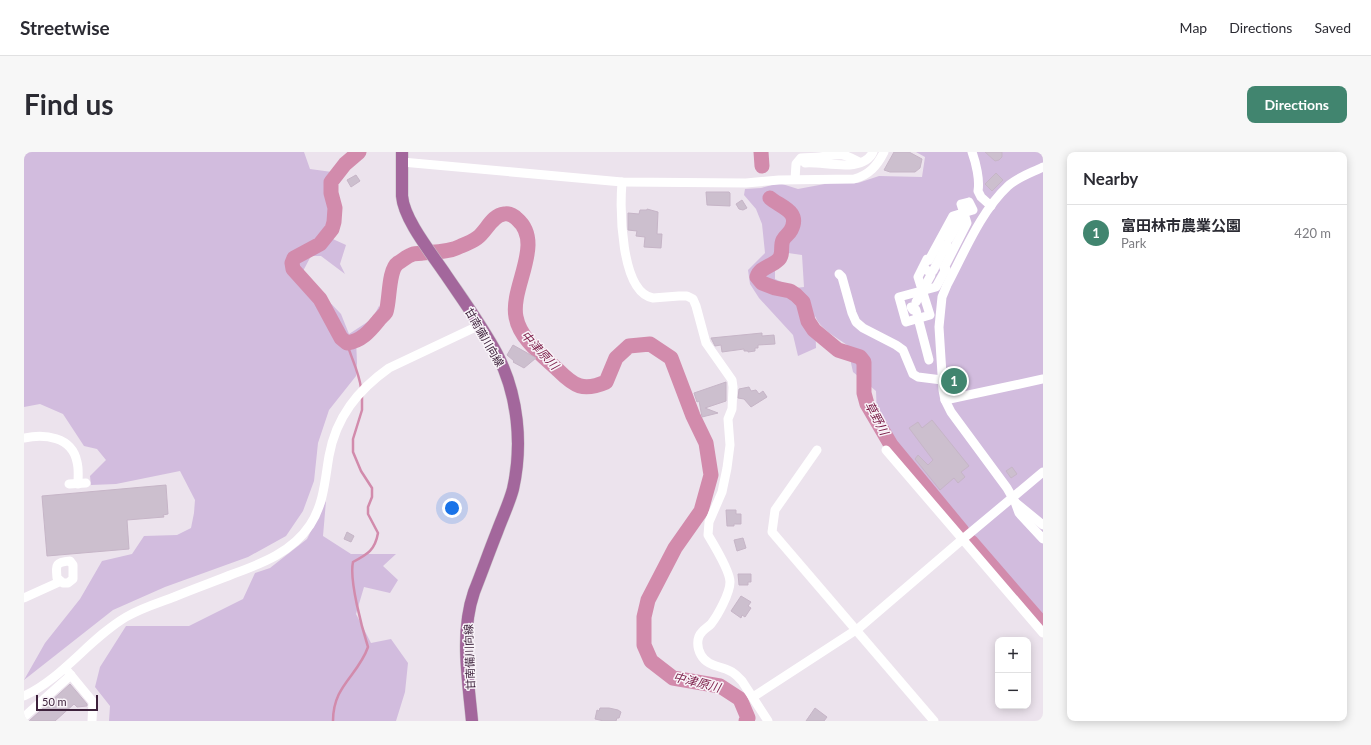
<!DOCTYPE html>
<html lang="en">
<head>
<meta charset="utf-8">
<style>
  :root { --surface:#fff; --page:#f7f7f7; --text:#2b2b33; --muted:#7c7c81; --line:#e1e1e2; --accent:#41856f }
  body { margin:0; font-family:Lato,"Noto Sans JP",sans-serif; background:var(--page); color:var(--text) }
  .controls { position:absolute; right:12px; bottom:12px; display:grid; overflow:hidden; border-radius:8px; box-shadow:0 2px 10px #0003 }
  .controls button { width:36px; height:36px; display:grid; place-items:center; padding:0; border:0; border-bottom:1px solid var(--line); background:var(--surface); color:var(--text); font:20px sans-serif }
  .scale { position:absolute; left:12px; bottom:10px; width:62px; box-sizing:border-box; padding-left:4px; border:2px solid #3e223c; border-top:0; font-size:11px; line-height:14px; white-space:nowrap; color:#3e223c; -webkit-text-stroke:3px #f9f4f9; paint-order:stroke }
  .you { position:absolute; left:428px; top:356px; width:14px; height:14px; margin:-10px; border:3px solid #fff; border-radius:50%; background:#1a73e8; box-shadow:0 0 0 6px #1a73e833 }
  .badge { display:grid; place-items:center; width:26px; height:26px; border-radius:50%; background:var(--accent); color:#fff; font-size:13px; font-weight:700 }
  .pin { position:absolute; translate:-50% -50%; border:2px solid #fff; box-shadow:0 1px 4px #0006 }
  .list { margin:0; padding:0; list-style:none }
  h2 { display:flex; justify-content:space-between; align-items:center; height:52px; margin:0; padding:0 16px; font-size:17px }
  h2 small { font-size:13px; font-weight:400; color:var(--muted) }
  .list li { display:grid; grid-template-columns:26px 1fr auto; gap:12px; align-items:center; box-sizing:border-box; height:56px; padding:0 16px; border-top:1px solid var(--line) }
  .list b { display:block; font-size:15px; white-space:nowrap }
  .list p { margin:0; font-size:13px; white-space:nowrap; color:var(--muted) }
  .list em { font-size:13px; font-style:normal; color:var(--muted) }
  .map { position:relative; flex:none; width:1019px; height:569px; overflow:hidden; border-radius:8px }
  header { display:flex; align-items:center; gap:24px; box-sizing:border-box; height:56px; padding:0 20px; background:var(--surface); border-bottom:1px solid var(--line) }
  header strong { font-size:19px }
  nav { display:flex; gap:22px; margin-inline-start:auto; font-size:14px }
  .intro { display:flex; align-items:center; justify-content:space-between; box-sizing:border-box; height:96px; padding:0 24px }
  h1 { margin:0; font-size:28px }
  .button { padding:10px 18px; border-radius:8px; background:var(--accent); color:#fff; font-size:14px; font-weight:700 }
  main { display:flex; gap:24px; padding:0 24px }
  aside { flex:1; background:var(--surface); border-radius:8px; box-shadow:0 2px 10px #0003 }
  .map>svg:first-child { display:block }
  .green { fill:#d2bcde; fill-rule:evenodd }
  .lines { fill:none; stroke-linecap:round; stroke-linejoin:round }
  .stream { stroke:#d28bac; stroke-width:2.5 }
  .river { stroke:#d28bac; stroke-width:15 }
  .building { fill:#ccbfce; stroke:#c6b5c7 }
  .major-casing { stroke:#c9c1c8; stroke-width:13 }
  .minor { stroke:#fff; stroke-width:9 }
  .major { stroke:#a3679c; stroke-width:12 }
  .labels { text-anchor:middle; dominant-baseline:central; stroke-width:3; stroke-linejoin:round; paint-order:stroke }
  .street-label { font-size:11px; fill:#3e223c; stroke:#f9f4f9 }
  .water-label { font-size:12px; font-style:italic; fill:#7b1c47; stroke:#f9f4f9 }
</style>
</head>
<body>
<header>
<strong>Streetwise</strong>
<nav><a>Map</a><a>Directions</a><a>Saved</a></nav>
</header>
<div class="intro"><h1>Find us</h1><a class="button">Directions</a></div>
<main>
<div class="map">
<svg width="1019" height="569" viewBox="0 0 1019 569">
  <rect width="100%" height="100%" fill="#ece3ed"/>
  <g class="green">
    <path d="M0,0h280l6,17 22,3 2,39 -10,24 22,10 -6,19 5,10 -24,-18h-10l-9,17 39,41 8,20 23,-15 7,-13 3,4 -11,16 -15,14 1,23 -1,13 -27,34 -11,33 -4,38 -11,30 -17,25 -38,21 -83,30 -52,23 -89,70 21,-37 35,-44 22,-38 30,-7 12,-18 33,-1 14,-7 3,-15 1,-13 -15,-29 -64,13 -25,1 -1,-9 16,-16 -9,-11 -13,-3 -21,-32 -23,-10 -16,3z"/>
    <path d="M892,0h127v469l-150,-177 -16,-28 -1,-25 -23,-19 -6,-27c-11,-8 -27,-16 -32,-29l1,32 -18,8 -5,-21 -34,-37 -9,-14 -2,-14 17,-17 -3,-29 -6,-15 -12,-14 1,-6 16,-1 18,-5 19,6 32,-6h28l21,-7 43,1 3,-20zM764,101l14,2 2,32 -9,1 -20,-9v-13z"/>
    <path d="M302,349l-3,35 28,18h45l-13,12 15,14 -8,13 -26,-6 -8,27 15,29 20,-4 17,24 -3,29 -9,29h-287l1,-15 -15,-19 5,-20 26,-41h63l54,-27 12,-26 15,-5 37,-29z"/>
  </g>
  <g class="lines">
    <g class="stream">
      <path d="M323,191c4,15 12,29 14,45"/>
      <path d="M309,569c0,-36 25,-45 35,-74 -6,-19 -19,-67 -15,-85 15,-8 22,-12 25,-29l-10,-19v-7l4,-10v-9l-11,-17 -8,-19v-13l9,-29v-15"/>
    </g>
    <g class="river">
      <path d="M335,0l-14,12 -14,18v11l4,15 -1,14 -2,7 -12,15 -26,14 -2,5 1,6 27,30 21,39 6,5c14,-2 22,-11 31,-22 2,-3 6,-6 8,-9 4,-11 2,-42 12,-49 4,-2 9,-7 13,-8 3,-2 8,-1 12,-2 13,-1 27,-1 38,-7 5,-2 12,-5 16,-8 9,-6 15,-23 27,-24 5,-1 9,1 13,5 28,24 -7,68 -1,98 4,22 26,38 42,53 16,16 25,22 48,12l10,-24 13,-12 21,-2 21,14 22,58 13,27 5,32 -10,36 -26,37 -27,52 -4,17v28l7,16 22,17 47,8 20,13 8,19 -2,3"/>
      <path d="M737,0l1,14"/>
      <path d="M746,46c10,9 31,13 21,32 -2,4 -6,6 -8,10 -3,6 1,15 -5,20 -7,7 -18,7 -21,17l5,6 13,5 15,3 6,4 7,7 5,19 6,9 24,20 22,7 4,5v31l3,11 24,41 71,86"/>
      <path d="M947,390l72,83"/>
    </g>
  </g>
  <g class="building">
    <path d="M870,0h15l13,7 -2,9 -5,4h-25l-6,-2z"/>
    <path d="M961,0h17v5l-3,3 -4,1z"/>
    <path d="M972,21l7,7 -11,11 -7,-7z"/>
    <path d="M332,23l4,6 -9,6 -4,-7z"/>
    <path d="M682,40h23l1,1v13l-23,-1z"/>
    <path d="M718,48l5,8 -4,2 -4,-1 -3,-5z"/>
    <path d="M623,57l11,3 -1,22h5l-1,14 -17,-1 1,-10 -9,-1 1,-5 -9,-1v-17l11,1 1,-4h7z"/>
    <path d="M738,181v3l12,-1 1,9 -17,1v3h-3v3l-7,1v-1h-4v-2l-22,3 -1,-7 -6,1 -4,-8z"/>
    <path d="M489,193l23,13 -12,10 -11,-6 1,-1 -7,-6z"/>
    <path d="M702,230v19l-21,7 13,5 -16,4 -3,-16 -2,1 -3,-9z"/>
    <path d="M725,235l2,4 5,-1 3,4 4,-3 4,6 -16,10 -7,-8 -6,-1 1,-9z"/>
    <path d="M908,268l37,46 -8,6 4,5 -7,6 -4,-5 -14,12 -25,-31 3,-4 10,10 5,-5 -24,-32 9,-6 4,6z"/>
    <path d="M988,315l5,7 -6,4 -5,-7z"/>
    <path d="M142,333l2,29 -5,1 1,2 -37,3 2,29 -82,7 -5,-60z"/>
    <path d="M702,358h10v4h5v10h-7v2h-7z"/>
    <path d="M323,380l7,4 -3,6 -7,-3z"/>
    <path d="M719,386l3,10 -9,3 -3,-11z"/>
    <path d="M714,422h13v8h-3v3h-9z"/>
    <path d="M717,444l10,6 -3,4 3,2 -6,9 -3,-2 -1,3 -10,-7z"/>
    <path d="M46,532l17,20v2l-10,1 -3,-3 -19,17h-26z"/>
    <path d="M576,556h9l9,2 3,2 -2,6h-2l-1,3h-12l-9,-2 2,-9 2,1z"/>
    <path d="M791,556l12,9 -3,4h-18z"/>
  </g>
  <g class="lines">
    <g class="major-casing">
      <path id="major" d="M378,0v44c2,24 30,58 44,79 17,25 36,51 51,79 21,41 26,90 16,135 -4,15 -11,29 -16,43 -8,20 -15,40 -23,60 -14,41 -6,86 -2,129"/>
    </g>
    <g class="minor">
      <path d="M948,0c4,11 8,28 6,39l3,6 10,9"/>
      <path d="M378,10l220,20 124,1 33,-3 75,-1c15,-4 23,-13 30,-27"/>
      <path d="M781,11c19,-2 58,11 68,-11"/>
      <path d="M1019,15c-12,6 -25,10 -35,19 -27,25 -44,67 -61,99l-5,12 -3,30 4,63 2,10 6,12 56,76 8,14 4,11 24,26"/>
      <path d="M771,27l1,-15 5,-6c6,-1 13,0 19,-1 20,-3 21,-5 39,5"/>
      <path d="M598,30c-2,26 -2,110 31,116l26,-2h8l6,3 3,7 10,37 26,37 1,7 -1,22 -4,10 2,26 -3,23 -5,24 -13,30 -1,13c6,10 22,36 22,47 0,11 -12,33 -19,42 -3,3 -7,5 -9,8 -6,6 -5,16 -1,23 6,11 19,11 29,16 5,2 8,6 12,10l26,40"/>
      <path d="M945,50l4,8 -20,6 -24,44 -2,-1 -9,18 12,38 -24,7 -7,-25 37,-10 10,-18 -2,-1 23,-45 -6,-19 8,-2"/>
      <path d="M925,87l16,-29"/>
      <path d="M899,116l7,4 3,-1 14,-27"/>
      <path d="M815,122l3,3 10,36 4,9 7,6 33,17 7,5 10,24 5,3 24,3"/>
      <path d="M892,150l15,-27 -1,-3"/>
      <path d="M887,155l2,3h3l2,8"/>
      <path d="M894,166l11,42"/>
      <path d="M921,248l98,-21"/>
      <path d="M0,286c20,-4 48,-2 53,24 2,7 1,15 1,22"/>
      <path d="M793,298l-42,60 -3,22 162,189"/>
      <path d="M862,298l157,183"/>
      <path d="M45,332l17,-1"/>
      <path d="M992,351l27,22"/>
      <path d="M46,409l3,4v14l-5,4h-5l-6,-5c-1,-13 -2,-16 13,-17z"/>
      <path d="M0,446l33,-15 2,-3"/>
      <path d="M41,516l28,34 -1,19"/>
      <path d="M0,544c39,-18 65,-57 102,-79 15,-9 32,-14 48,-20 19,-8 39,-15 59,-23 30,-11 59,-22 77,-49 14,-21 15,-46 19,-69 7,-39 29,-66 60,-88l91,-43"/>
      <path d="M729,545l106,-69 105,-90 79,-66"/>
      <path d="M0,565l47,-42"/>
    </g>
    <use href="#major" class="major"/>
  </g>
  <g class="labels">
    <g class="street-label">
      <text transform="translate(461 185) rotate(60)">甘南備川向線</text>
      <text transform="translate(445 505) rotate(-92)">甘南備川向線</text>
    </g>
    <g class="water-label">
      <text transform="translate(516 198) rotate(47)">中津原川</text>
      <text transform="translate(853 266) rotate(62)">草野川</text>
      <text transform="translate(673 530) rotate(14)">中津原川</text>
    </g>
  </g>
</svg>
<div class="controls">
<button>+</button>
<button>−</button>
</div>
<div class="scale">50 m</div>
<div class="you"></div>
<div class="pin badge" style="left:930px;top:229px">1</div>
</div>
<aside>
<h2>Nearby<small></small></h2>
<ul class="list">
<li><span class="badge">1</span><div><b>富田林市農業公園</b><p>Park</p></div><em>420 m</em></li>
</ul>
</aside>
</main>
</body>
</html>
